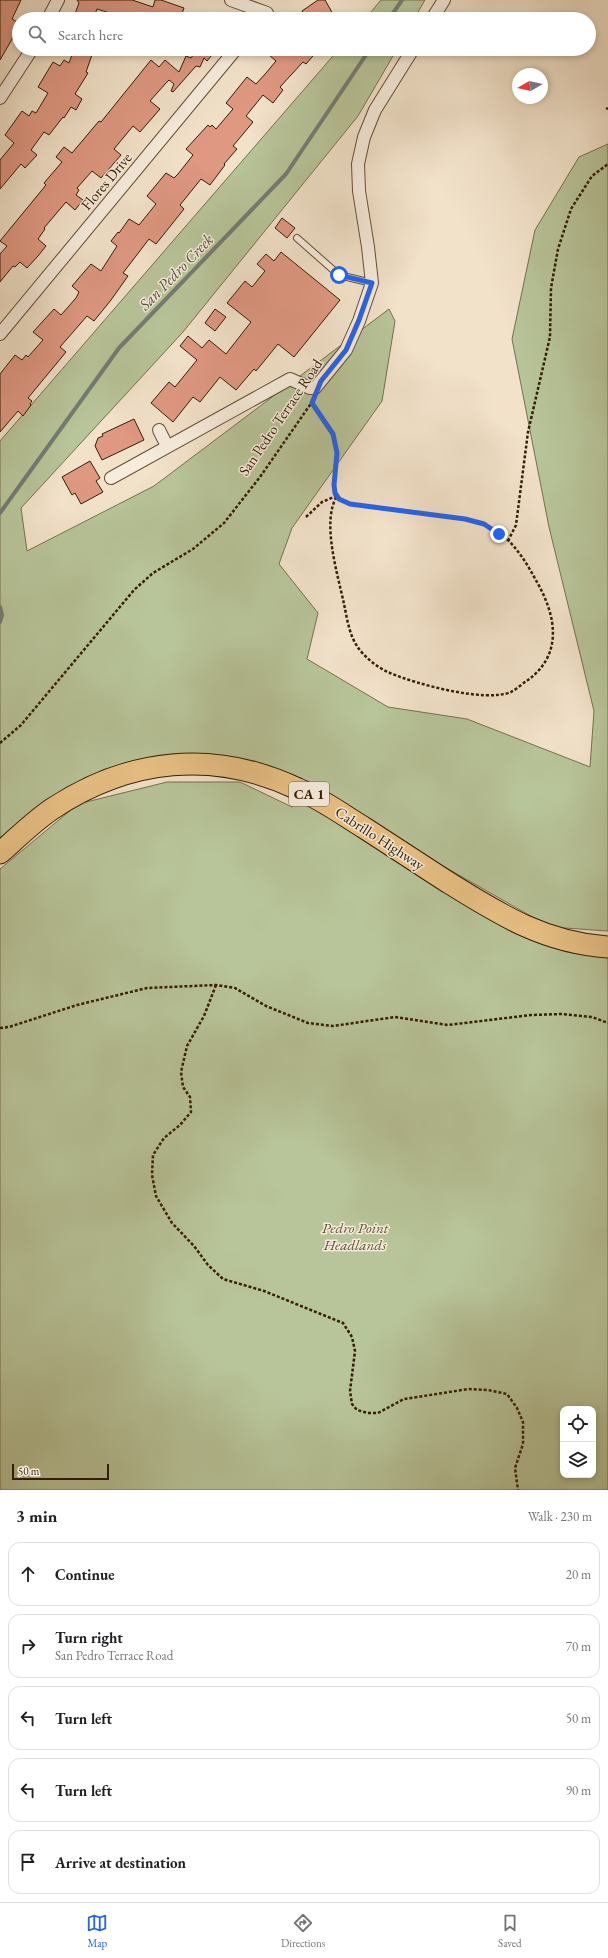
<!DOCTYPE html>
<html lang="en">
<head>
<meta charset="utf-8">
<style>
  :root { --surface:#fff; --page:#f2f2f2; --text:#202124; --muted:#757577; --line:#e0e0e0; --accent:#2563eb }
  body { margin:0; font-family:"EB Garamond",serif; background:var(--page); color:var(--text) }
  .controls { position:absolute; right:12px; bottom:12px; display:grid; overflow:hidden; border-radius:8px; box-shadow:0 2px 6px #0003 }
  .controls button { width:36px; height:36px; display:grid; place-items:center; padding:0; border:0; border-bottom:1px solid var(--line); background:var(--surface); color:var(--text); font:20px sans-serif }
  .compass { position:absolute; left:512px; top:68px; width:36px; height:36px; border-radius:50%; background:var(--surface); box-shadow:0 2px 6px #0003; rotate:261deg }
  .scale { position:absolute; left:12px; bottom:10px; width:97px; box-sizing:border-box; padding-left:4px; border:2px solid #351d03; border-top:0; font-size:11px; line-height:14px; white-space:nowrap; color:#351d03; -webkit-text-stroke:3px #f7ecdd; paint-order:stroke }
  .stop { position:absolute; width:12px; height:12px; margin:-9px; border:3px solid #2563eb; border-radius:50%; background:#fff }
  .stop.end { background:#2563eb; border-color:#fff; box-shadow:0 1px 4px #0008 }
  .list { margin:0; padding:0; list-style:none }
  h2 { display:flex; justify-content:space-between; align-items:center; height:52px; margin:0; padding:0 16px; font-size:17px }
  h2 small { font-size:13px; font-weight:400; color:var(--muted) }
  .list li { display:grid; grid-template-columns:26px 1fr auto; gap:12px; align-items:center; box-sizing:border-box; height:64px; margin:0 8px 8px; padding:0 8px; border:1px solid var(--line); border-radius:12px }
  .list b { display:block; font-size:15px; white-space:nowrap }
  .list p { margin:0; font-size:13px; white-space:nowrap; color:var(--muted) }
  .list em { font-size:13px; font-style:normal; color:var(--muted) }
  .icon { flex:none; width:22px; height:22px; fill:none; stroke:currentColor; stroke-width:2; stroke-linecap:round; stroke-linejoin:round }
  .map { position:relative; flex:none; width:608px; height:1490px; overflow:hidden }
  .search { position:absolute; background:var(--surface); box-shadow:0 2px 6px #0003; left:12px; right:12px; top:12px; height:44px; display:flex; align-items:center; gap:10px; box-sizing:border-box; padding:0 14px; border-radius:22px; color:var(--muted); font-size:15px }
  .sheet { height:412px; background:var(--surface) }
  nav { display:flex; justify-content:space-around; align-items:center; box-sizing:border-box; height:56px; border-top:1px solid var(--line); background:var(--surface); font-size:11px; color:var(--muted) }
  nav a { display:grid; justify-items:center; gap:2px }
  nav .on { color:var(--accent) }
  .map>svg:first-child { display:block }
  .green { fill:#b8c499; stroke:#76704e; fill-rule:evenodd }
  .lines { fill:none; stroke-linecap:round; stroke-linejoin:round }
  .stream { stroke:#737c73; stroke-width:4 }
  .building { fill:#df9882; stroke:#351d03 }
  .lane-casing { stroke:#644e35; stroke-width:8 }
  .street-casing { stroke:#644e35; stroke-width:14 }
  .highway-casing { stroke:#351d03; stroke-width:23 }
  .path { stroke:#351d03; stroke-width:2.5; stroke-dasharray:3 2; stroke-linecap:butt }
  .lane { stroke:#f7ecdd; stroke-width:6 }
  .street { stroke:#f7ecdd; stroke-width:12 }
  .highway { stroke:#e9c185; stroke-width:21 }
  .route { stroke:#2563eb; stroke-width:5 }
  .labels { text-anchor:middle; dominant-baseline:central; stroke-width:3; stroke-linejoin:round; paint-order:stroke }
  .shield { fill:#f7ecdd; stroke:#6f5b44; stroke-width:1 }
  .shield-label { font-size:14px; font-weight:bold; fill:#351d03 }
  .street-label { font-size:15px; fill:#351d03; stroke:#f7ecdd }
  .park-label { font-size:15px; font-style:italic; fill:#5c4f30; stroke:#f7ecdd }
  .water-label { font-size:16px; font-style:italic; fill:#544d3b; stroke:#f7ecdd }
</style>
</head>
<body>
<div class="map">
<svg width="608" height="1490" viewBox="0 0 608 1490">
  <rect width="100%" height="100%" fill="#f2e2ca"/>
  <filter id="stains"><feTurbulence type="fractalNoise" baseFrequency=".005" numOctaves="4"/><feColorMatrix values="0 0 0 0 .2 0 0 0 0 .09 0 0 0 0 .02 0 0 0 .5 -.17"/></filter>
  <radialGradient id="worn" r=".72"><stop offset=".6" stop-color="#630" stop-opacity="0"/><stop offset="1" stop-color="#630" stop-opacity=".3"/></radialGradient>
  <g class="green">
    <path d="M381,0h44l-11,19h-49z"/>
    <path d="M339,49h58l-39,67 -175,216 -162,176 6,43 127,-65 235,-177 6,12 -13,80 -90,127 -13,36 39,49 -11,46 81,48 79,12 123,48 4,-56 -45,-184 -37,-188 23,-109 44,-73 29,-13v787l-58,-4 -114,-65 -143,-87 -120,-21 -91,26 -82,64v-403z"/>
    <path d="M167,782h73l52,25 10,-19 244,140 62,11v551h-608v-621l78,-65zM563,1409h30v66h-30z"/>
  </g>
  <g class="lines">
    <g class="stream">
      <path d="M389,19l13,-19"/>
      <path d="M0,513l119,-165 167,-174 84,-125"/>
      <path d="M0,607l2,8 -2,7"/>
    </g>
  </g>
  <g class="building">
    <path d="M0,0h21l-9,19 7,4v4l-19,33z"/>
    <path d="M77,0h55l21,7 2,-7h6l23,8 -4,11h-8l-9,-3 -1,3h-47l1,-4 -19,-6 -4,10h-20l6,-16z"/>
    <path d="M318,0h7l8,14 -9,5h-18l-4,-8z"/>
    <path d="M74,49h20l-8,23 2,1 -13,21 7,5 -6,11 -5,-3 -7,11 -1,-1 -14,18 -5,-3 -13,18 6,5 -12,13 -4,-4 -21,25v-29l14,-17 -9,-8 17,-24 7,5 3,-5 4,2 12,-20 -10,-6 15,-25 7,4 4,-6 5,3z"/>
    <path d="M193,49h24l-10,12 -3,-3 -4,9 -4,-1 -23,26 -2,-1 3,-7 -5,-4 -3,3 -16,18 10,8 -20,23 -7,-6 -19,23 7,6 -20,23 -9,-7 -15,17 2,2 -3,5 7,5 -8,10 -9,-8 -22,26 1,1 -7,10 8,7 -8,10 -11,12 -7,-6 -5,5 -2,-1 -13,16v-28l7,-8 -7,-5 46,-56 -2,-2 18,-21 -6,-5 8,-10 8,6 27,-32 2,1 50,-62 8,7 6,-7 14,12 7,-16 5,2 5,-7z"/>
    <path d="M274,49h45l-13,15 -3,-2 -23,25 3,3 -10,13 -10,-8 -17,21 7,6 -20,24 4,3 -13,15 1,1 -15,20 -9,-6 -21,26 4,4 -28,35 -7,-5 -26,34 5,3 -17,24 -17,21 -7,-5 -27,31 6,5 -38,46 4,3 -2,3 1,1 -8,11 -5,-5 -18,21v-58l15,-19 7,5 4,-5 2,2 15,-17 -10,-8 21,-23 7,6 15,-17 3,-6 -7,-6 19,-22 10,7 16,-25 -6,-5 7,-9 1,1 10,-14 10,6 17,-21 -9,-8 19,-23 8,5 4,-4 15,-19 -7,-6 22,-24 2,2 2,-2 4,4 17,-20 -7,-6 21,-26 9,7 10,-11 10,-12 -7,-6z"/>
    <path d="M282,218l13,10 -8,10 -12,-10z"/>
    <path d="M281,252l59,48 -46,57 -16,-13 -22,27 -2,-2 -18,21 -16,-13 -20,25 -7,-5 -20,25 -22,-19 18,-21 6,5 22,-27 -17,-14 8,-10 14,12 7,-8 17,14 25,-32 -24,-19 18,-22 7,6 13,-16 -8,-7 9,-10 8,7z"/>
    <path d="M215,309l11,8 -11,14 -10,-8z"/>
    <path d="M134,419l10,21 -42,20 -7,-14 3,-8 5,-2 -1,-2z"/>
    <path d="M90,461l10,17 -4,3 7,11 -22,12 -6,-11 -3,2 -10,-18z"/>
  </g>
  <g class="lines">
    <g class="lane-casing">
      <path id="lane" d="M297,238l42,37 33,8"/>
    </g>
    <g class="street-casing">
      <g id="street">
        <path d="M231,0l36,13 -6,6"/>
        <path d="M48,19l10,-19"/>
        <path d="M432,19l12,-19"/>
        <path d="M0,98l32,-49"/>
        <path d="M0,334l236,-285"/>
        <path d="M159,430l8,16"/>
        <path d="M111,478l179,-99 20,9h5l31,-38 13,-29 13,-38 -4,-36 -9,-56 -1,-27 6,-27 11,-27 38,-61"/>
      </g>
    </g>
    <g class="highway-casing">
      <path id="highway" d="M0,853c17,-15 33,-31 52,-44 77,-51 162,-60 246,-20 23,10 44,25 65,38 28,18 55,36 83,54 53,33 98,62 162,66"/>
    </g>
    <g class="path">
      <path d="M606,109l2,-1"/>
      <path d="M312,403l21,31 4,19 -4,32 2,8 4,6 11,5c24,4 49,7 73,10 20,3 41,3 60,10 28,11 42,36 55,60 19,34 24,71 -10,96 -5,3 -11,9 -17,12 -26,11 -95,-8 -121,-19 -12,-5 -26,-16 -33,-27 -8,-12 -10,-28 -13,-42 -6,-29 -23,-82 -7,-108"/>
      <path d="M306,517l16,-15 14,-6"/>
      <path d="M508,541l8,-16 12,-93 22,-95 1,-49 7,-39 13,-40 21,-33 16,-12"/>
      <path d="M0,743l21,-18 113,-135 19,-17 40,-24 31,-26 36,-46 52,-75"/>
      <path d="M216,985l-12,31 -17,30 -6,26 2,15 7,10 1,15 -11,13 -16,13 -11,17 -1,20 4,21 16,27 22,23 14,19 15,14 41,12 79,32 9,14 3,14 -5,40 2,13 5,6 11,3h10l26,-14 65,-10 19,1 19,4 10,14 6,14v22l-8,24 3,22"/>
      <path d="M0,1028l9,-1 68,-22 70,-17 69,-3 19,3 31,18 42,17 25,3 62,-9 53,8 83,-10 31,-1 30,3 16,6"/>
    </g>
    <use href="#lane" class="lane"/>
    <use href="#street" class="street"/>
    <use href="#highway" class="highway"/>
  </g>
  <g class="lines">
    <path class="route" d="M339,275l33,8 -13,37 -13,30 -25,31 -9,22 21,31 4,19 -3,32 1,8 4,6 11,5 115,15 19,5 15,10"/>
  </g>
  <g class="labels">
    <rect class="shield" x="289" y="782" width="40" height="24" rx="3"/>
    <g class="shield-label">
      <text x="309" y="794">CA 1</text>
    </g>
    <g class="street-label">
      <text transform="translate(106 181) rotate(-50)">Flores Drive</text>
      <text transform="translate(280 417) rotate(-56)">San Pedro Terrace Road</text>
      <text transform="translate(380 838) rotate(33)">Cabrillo Highway</text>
    </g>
    <g class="park-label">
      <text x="355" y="1227">Pedro Point<tspan x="355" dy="17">Headlands</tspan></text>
    </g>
    <g class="water-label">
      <text transform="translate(176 272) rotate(-46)">San Pedro Creek</text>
    </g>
  </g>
  <rect width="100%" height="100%" filter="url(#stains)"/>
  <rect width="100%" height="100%" fill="url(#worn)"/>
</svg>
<div class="controls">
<button><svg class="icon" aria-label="locate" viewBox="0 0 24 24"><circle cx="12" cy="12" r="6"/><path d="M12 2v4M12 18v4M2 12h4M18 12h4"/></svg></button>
<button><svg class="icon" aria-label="layers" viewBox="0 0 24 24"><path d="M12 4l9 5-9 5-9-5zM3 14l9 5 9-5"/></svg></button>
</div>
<svg class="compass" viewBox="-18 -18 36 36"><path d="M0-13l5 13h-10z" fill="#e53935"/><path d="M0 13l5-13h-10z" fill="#757577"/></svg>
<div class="scale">50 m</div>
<div class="stop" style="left:339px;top:275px"></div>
<div class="stop end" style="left:499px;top:534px"></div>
<div class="search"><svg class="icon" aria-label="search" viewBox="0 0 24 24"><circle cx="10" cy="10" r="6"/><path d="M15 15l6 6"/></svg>Search here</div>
</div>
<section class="sheet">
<h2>3 min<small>Walk · 230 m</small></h2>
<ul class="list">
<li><svg class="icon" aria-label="ahead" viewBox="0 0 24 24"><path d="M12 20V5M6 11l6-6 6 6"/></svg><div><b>Continue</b></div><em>20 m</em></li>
<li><svg class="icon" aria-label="right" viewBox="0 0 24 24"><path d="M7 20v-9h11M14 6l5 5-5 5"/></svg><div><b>Turn right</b><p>San Pedro Terrace Road</p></div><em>70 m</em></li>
<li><svg class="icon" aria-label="left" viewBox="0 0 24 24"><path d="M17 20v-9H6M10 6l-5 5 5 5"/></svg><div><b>Turn left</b></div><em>50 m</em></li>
<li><svg class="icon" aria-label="left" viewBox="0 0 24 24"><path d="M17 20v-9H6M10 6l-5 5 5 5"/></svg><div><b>Turn left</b></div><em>90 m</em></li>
<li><svg class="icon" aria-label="arrive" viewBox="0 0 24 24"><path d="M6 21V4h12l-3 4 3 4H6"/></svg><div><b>Arrive at destination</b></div></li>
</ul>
</section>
<nav>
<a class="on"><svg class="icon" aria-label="map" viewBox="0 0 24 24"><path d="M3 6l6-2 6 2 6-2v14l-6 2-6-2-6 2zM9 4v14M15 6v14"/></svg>Map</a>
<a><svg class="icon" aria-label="directions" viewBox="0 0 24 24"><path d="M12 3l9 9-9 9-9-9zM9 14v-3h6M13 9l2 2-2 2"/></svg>Directions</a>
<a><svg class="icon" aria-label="saved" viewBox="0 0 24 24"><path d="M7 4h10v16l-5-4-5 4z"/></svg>Saved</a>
</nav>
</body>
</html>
